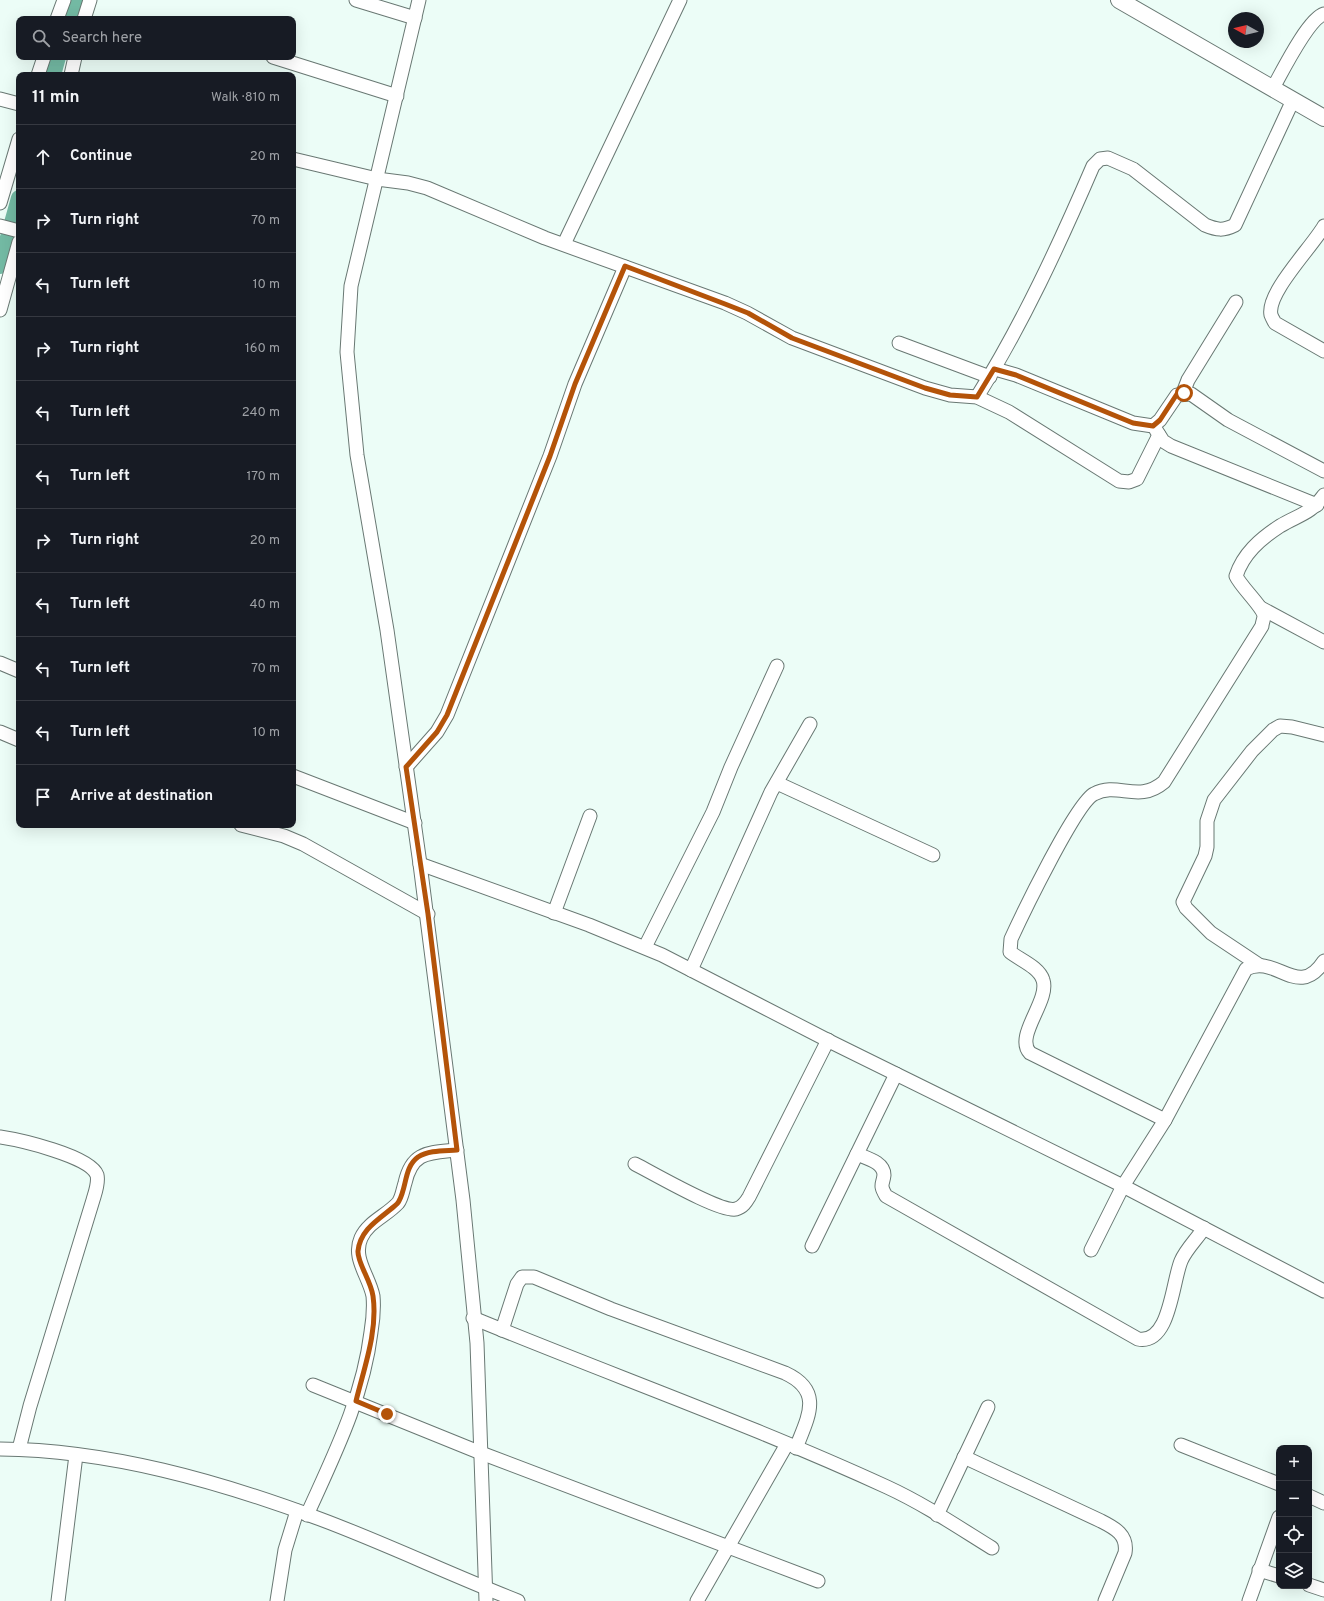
<!DOCTYPE html>
<html lang="en">
<head>
<meta charset="utf-8">
<style>
  :root { --surface:#171b24; --page:#242831; --text:#f1f3f6; --muted:#9ea1a6; --line:#363941 }
  body { margin:0; font-family:Overpass,sans-serif; background:var(--page); color:var(--text) }
  .controls { position:absolute; right:12px; bottom:12px; display:grid; overflow:hidden; border-radius:8px; box-shadow:0 4px 16px #0002 }
  .controls button { width:36px; height:36px; display:grid; place-items:center; padding:0; border:0; border-bottom:1px solid var(--line); background:var(--surface); color:var(--text); font:20px sans-serif }
  .compass { position:absolute; left:1228px; top:12px; width:36px; height:36px; border-radius:50%; background:var(--surface); box-shadow:0 4px 16px #0002; rotate:278deg }
  .stop { position:absolute; width:12px; height:12px; margin:-9px; border:3px solid #b45309; border-radius:50%; background:#fff }
  .stop.end { background:#b45309; border-color:#fff; box-shadow:0 1px 4px #0008 }
  .list { margin:0; padding:0; list-style:none }
  h2 { display:flex; justify-content:space-between; align-items:center; height:52px; margin:0; padding:0 16px; font-size:17px }
  h2 small { font-size:13px; font-weight:400; color:var(--muted) }
  .list li { display:grid; grid-template-columns:26px 1fr auto; gap:12px; align-items:center; box-sizing:border-box; height:64px; padding:0 16px; border-top:1px solid var(--line) }
  .list b { display:block; font-size:15px; white-space:nowrap }
  .list em { font-size:13px; font-style:normal; color:var(--muted) }
  .icon { flex:none; width:22px; height:22px; fill:none; stroke:currentColor; stroke-width:2; stroke-linecap:round; stroke-linejoin:round }
  .map { position:relative; flex:none; width:1324px; height:1601px; overflow:hidden }
  .search { position:absolute; background:var(--surface); box-shadow:0 4px 16px #0002; left:16px; top:16px; width:280px; height:44px; display:flex; align-items:center; gap:10px; box-sizing:border-box; padding:0 14px; border-radius:8px; color:var(--muted); font-size:15px }
  .panel { position:absolute; background:var(--surface); box-shadow:0 4px 16px #0002; left:16px; top:72px; width:280px; height:756px; border-radius:8px }
  .map>svg:first-child { display:block }
  .lines { fill:none; stroke-linecap:round; stroke-linejoin:round }
  .canal { stroke:#73b9a3; stroke-width:16 }
  .minor-casing { stroke:#697873; stroke-width:15 }
  .tertiary-casing { stroke:#697873; stroke-width:18 }
  .minor { stroke:#fff; stroke-width:13 }
  .tertiary { stroke:#fff; stroke-width:16 }
  .route { stroke:#b45309; stroke-width:5 }
</style>
</head>
<body>
<div class="map">
<svg width="1324" height="1601" viewBox="0 0 1324 1601">
  <rect width="100%" height="100%" fill="#ecfdf7"/>
  <g class="lines">
    <g class="canal">
      <path d="M70,19l7,-19"/>
      <path d="M53,75l5,-18"/>
      <path d="M0,266l19,-68"/>
    </g>
    <g class="minor-casing">
      <g id="minor">
        <path d="M356,0l59,18"/>
        <path d="M419,0l-68,286 -4,66 10,103 30,175 33,234 43,336 14,143 9,258"/>
        <path d="M57,19l7,-19"/>
        <path d="M84,19l6,-19"/>
        <path d="M273,57l124,39"/>
        <path d="M38,75l6,-18"/>
        <path d="M71,75l4,-18"/>
        <path d="M1273,88c9,-16 35,-69 51,-74"/>
        <path d="M0,99l19,5"/>
        <path d="M293,159l84,20 31,4 19,5 118,50 180,65 22,10 45,25 133,50 25,7 27,2 32,15 110,69 10,1 8,-3 22,-44"/>
        <path d="M0,203l19,-64"/>
        <path d="M0,226l19,5"/>
        <path d="M1324,226c-11,20 -58,67 -53,89 1,3 3,6 4,8l49,28"/>
        <path d="M564,244l116,-244"/>
        <path d="M0,310l19,-68"/>
        <path d="M899,343l91,34"/>
        <path d="M995,369l21,6 117,48 20,3 7,-6 17,-25 14,-1 37,26 96,51"/>
        <path d="M1183,393l5,-13 48,-78"/>
        <path d="M977,397c46,-74 82,-152 116,-231l7,-7 8,-1 25,11 72,56c12,5 18,6 30,0l58,-125"/>
        <path d="M1156,430l7,11 8,5 146,59"/>
        <path d="M1261,608l63,34"/>
        <path d="M0,663l19,8"/>
        <path d="M0,732l19,8"/>
        <path d="M406,767l31,-35 10,-17 103,-259 25,-72 50,-117"/>
        <path d="M293,776l122,47"/>
        <path d="M777,783l156,72"/>
        <path d="M241,825l43,11 19,8 125,70"/>
        <path d="M420,864l169,61 73,30 171,88 290,143 201,105"/>
        <path d="M554,913l36,-97"/>
        <path d="M645,947l68,-135 18,-45 46,-101"/>
        <path d="M1259,965l-48,-32 -25,-25 -3,-6 22,-46 2,-9v-26l7,-21 38,-49 21,-21 7,-4 12,1 32,8"/>
        <path d="M691,970l80,-178 39,-68"/>
        <path d="M1165,1120l-135,-67c-16,-17 20,-52 13,-73 -4,-13 -23,-20 -33,-28l1,-13c11,-24 65,-136 83,-145 24,-13 44,10 70,-12l98,-156c0,-3 2,-7 2,-10 -1,-9 -23,-29 -28,-40 7,-22 24,-37 44,-50 18,-11 31,-12 44,-31"/>
        <path d="M0,1137c20,3 90,19 97,38 2,8 -2,18 -4,25l-63,206 -11,43"/>
        <path d="M857,1154c9,4 27,8 27,21 -1,10 -5,9 2,21l252,143c32,6 34,-56 43,-78 5,-12 16,-22 23,-33"/>
        <path d="M635,1164c18,9 86,49 101,45 7,-2 10,-7 13,-12l79,-157"/>
        <path d="M812,1246l84,-172"/>
        <path d="M1091,1250l32,-64 42,-66 81,-151c30,-16 52,32 78,-8"/>
        <path d="M473,1318c138,57 279,107 414,169 37,17 71,40 105,61"/>
        <path d="M502,1330l15,-46 5,-7h12l77,32 174,64c39,18 23,44 11,75"/>
        <path d="M313,1385l168,68 337,128"/>
        <path d="M1181,1445l98,39"/>
        <path d="M0,1449c109,1 218,32 320,70 67,25 131,56 198,82"/>
        <path d="M964,1457l137,64c14,7 27,14 24,32l-20,48"/>
        <path d="M1309,1496l15,7"/>
        <path d="M307,1515c27,-60 56,-117 64,-183 2,-12 3,-25 2,-36 -4,-20 -21,-38 -12,-58 7,-16 25,-22 37,-35 4,-5 5,-14 7,-20 7,-32 24,-30 52,-33"/>
        <path d="M937,1515l51,-108"/>
        <path d="M1259,1570l20,6"/>
        <path d="M1309,1585l15,5"/>
        <path d="M58,1601l18,-146"/>
        <path d="M277,1601l8,-51 12,-39"/>
        <path d="M697,1601l90,-157"/>
        <path d="M1249,1601l30,-84"/>
      </g>
    </g>
    <g class="tertiary-casing">
      <path id="tertiary" d="M1119,0l205,118"/>
    </g>
    <use href="#minor" class="minor"/>
    <use href="#tertiary" class="tertiary"/>
  </g>
  <g class="lines">
    <path class="route" d="M387,1414l-31,-13c8,-33 22,-70 17,-105 -2,-15 -16,-34 -15,-45 2,-20 18,-30 33,-42 2,-2 7,-5 8,-8 8,-14 5,-34 19,-44 11,-7 27,-6 39,-7l-29,-236 -22,-147 31,-35 10,-17 103,-259 25,-72 50,-118 100,38 23,9 44,25 133,50 25,7 27,2 17,-28 22,6 117,48 20,3 7,-6 17,-26 7,-1"/>
  </g>
</svg>
<div class="controls">
<button>+</button>
<button>−</button>
<button><svg class="icon" aria-label="locate" viewBox="0 0 24 24"><circle cx="12" cy="12" r="6"/><path d="M12 2v4M12 18v4M2 12h4M18 12h4"/></svg></button>
<button><svg class="icon" aria-label="layers" viewBox="0 0 24 24"><path d="M12 4l9 5-9 5-9-5zM3 14l9 5 9-5"/></svg></button>
</div>
<svg class="compass" viewBox="-18 -18 36 36"><path d="M0-13l5 13h-10z" fill="#e53935"/><path d="M0 13l5-13h-10z" fill="#9ea1a6"/></svg>
<div class="stop" style="left:1184px;top:393px"></div>
<div class="stop end" style="left:387px;top:1414px"></div>
<div class="search"><svg class="icon" aria-label="search" viewBox="0 0 24 24"><circle cx="10" cy="10" r="6"/><path d="M15 15l6 6"/></svg>Search here</div>
<section class="panel">
<h2>11 min<small>Walk · 810 m</small></h2>
<ul class="list">
<li><svg class="icon" aria-label="ahead" viewBox="0 0 24 24"><path d="M12 20V5M6 11l6-6 6 6"/></svg><div><b>Continue</b></div><em>20 m</em></li>
<li><svg class="icon" aria-label="right" viewBox="0 0 24 24"><path d="M7 20v-9h11M14 6l5 5-5 5"/></svg><div><b>Turn right</b></div><em>70 m</em></li>
<li><svg class="icon" aria-label="left" viewBox="0 0 24 24"><path d="M17 20v-9H6M10 6l-5 5 5 5"/></svg><div><b>Turn left</b></div><em>10 m</em></li>
<li><svg class="icon" aria-label="right" viewBox="0 0 24 24"><path d="M7 20v-9h11M14 6l5 5-5 5"/></svg><div><b>Turn right</b></div><em>160 m</em></li>
<li><svg class="icon" aria-label="left" viewBox="0 0 24 24"><path d="M17 20v-9H6M10 6l-5 5 5 5"/></svg><div><b>Turn left</b></div><em>240 m</em></li>
<li><svg class="icon" aria-label="left" viewBox="0 0 24 24"><path d="M17 20v-9H6M10 6l-5 5 5 5"/></svg><div><b>Turn left</b></div><em>170 m</em></li>
<li><svg class="icon" aria-label="right" viewBox="0 0 24 24"><path d="M7 20v-9h11M14 6l5 5-5 5"/></svg><div><b>Turn right</b></div><em>20 m</em></li>
<li><svg class="icon" aria-label="left" viewBox="0 0 24 24"><path d="M17 20v-9H6M10 6l-5 5 5 5"/></svg><div><b>Turn left</b></div><em>40 m</em></li>
<li><svg class="icon" aria-label="left" viewBox="0 0 24 24"><path d="M17 20v-9H6M10 6l-5 5 5 5"/></svg><div><b>Turn left</b></div><em>70 m</em></li>
<li><svg class="icon" aria-label="left" viewBox="0 0 24 24"><path d="M17 20v-9H6M10 6l-5 5 5 5"/></svg><div><b>Turn left</b></div><em>10 m</em></li>
<li><svg class="icon" aria-label="arrive" viewBox="0 0 24 24"><path d="M6 21V4h12l-3 4 3 4H6"/></svg><div><b>Arrive at destination</b></div></li>
</ul>
</section>
</div>
</body>
</html>
